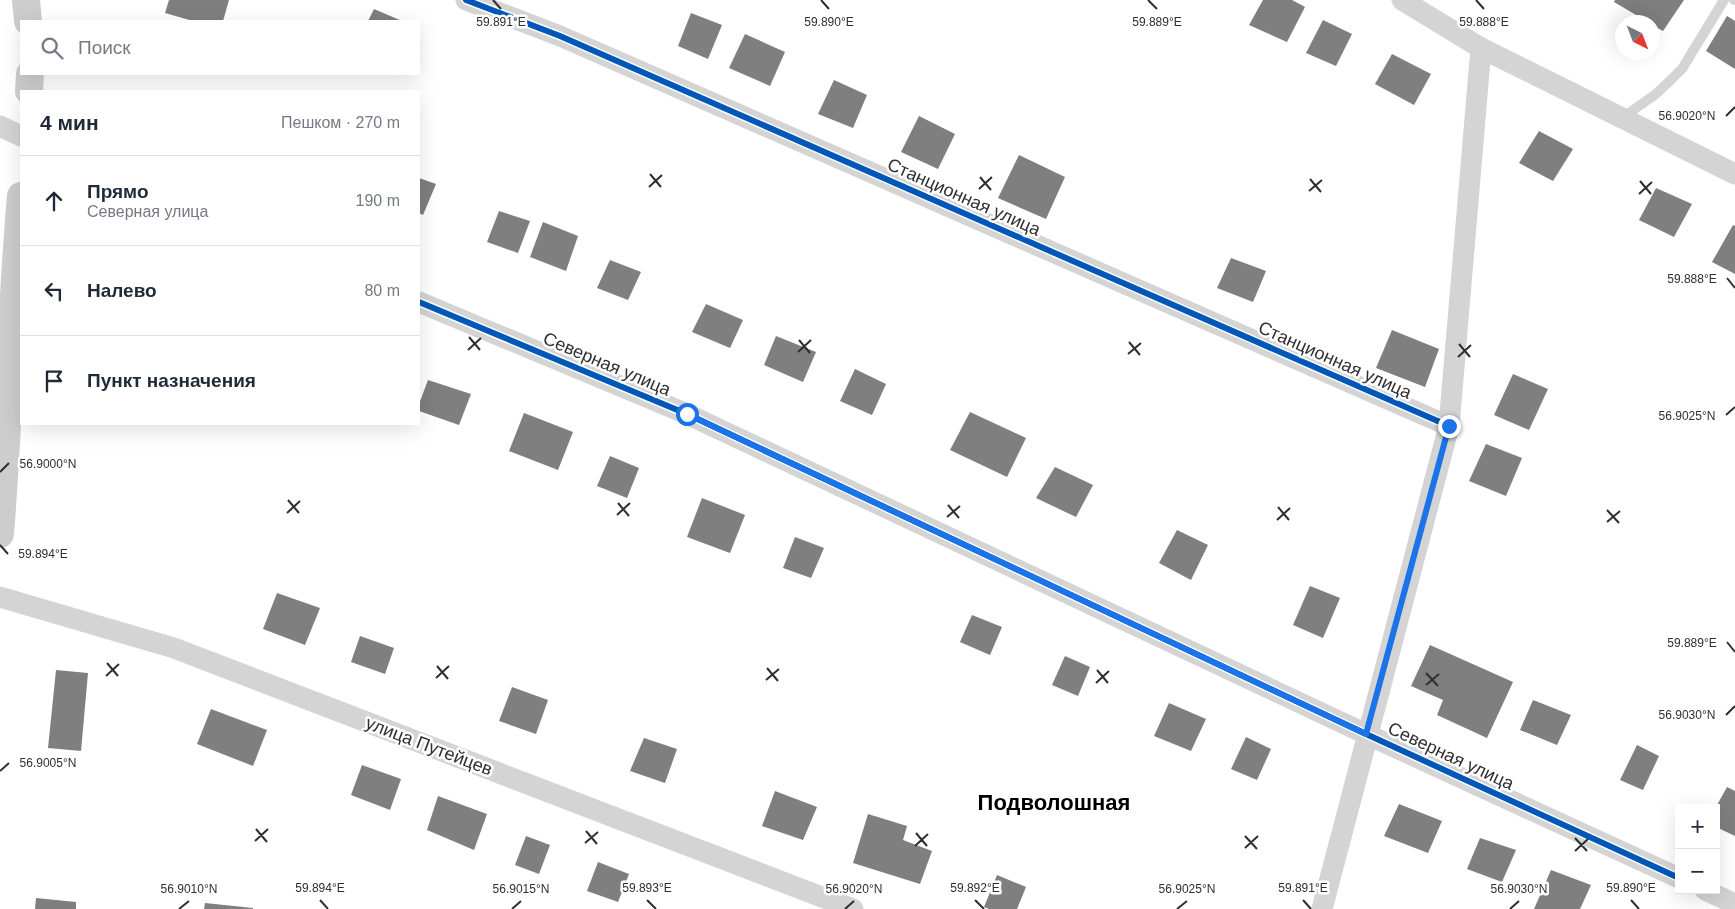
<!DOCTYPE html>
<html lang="ru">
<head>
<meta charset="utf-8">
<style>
  :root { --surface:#fff; --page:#f2f2f3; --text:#1f2937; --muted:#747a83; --line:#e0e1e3 }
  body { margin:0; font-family:Arial,sans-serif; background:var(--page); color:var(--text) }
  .controls { position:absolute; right:15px; bottom:15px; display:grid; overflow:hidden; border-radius:0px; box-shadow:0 5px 20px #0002 }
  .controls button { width:45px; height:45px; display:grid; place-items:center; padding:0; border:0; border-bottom:1px solid var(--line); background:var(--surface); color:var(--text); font:25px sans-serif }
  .compass { position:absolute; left:1615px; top:15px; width:45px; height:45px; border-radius:50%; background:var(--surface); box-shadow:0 5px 20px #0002; rotate:138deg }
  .stop { position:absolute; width:15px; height:15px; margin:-11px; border:4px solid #1a73e8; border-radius:50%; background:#fff }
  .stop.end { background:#1a73e8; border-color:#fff; box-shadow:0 1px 5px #0008 }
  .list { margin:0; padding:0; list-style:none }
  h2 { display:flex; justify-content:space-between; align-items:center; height:65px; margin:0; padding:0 20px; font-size:21px }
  h2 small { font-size:16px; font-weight:400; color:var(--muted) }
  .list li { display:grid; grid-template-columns:32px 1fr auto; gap:15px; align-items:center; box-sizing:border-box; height:90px; padding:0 20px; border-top:1px solid var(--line) }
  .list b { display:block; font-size:19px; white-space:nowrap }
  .list p { margin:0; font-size:16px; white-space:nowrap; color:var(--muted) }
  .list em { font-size:16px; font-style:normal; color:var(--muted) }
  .icon { flex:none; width:28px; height:28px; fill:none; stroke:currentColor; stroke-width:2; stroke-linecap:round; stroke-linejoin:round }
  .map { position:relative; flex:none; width:1735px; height:909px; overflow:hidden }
  .search { position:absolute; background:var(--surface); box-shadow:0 5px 20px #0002; left:20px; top:20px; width:400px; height:55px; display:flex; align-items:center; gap:12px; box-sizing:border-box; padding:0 18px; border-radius:0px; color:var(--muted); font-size:19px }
  .panel { position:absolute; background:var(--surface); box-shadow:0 5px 20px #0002; left:20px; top:90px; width:400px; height:335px; border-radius:0px }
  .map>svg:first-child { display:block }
  .building { fill:#7f7f7f }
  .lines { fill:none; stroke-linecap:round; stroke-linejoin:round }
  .lane { stroke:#d4d4d4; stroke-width:10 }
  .street { stroke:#d4d4d4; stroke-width:21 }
  .secondary { stroke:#cdcdcd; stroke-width:28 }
  .cycleway-casing { stroke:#fff; stroke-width:9 }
  .cycleway { stroke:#0057b8; stroke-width:6 }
  .route { stroke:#1a73e8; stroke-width:6 }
  .ticks { fill:none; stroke:#2f2f2f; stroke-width:2 }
  .labels { text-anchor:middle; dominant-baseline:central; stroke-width:5; stroke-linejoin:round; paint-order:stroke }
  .street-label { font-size:18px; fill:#2f2f2f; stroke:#fff }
  .district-label { font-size:22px; font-weight:bold; fill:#000; stroke:#fff }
  .ticks-label { font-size:12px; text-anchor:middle; fill:#2f2f2f; stroke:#fff; stroke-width:5; stroke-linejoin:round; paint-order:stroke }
</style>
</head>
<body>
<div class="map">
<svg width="1735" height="909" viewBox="0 0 1735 909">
  <rect width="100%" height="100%" fill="#fff"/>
  <g class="building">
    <path d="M169,0h60l-6,21h-30l-28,-8z"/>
    <path d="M1263,0h29l13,7 -18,35 -38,-17z"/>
    <path d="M1615,0h69l-21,31 -11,-6v-3h-4l-34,-20z"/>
    <path d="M374,9l28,12h-34z"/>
    <path d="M691,13l31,12 -14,34 -30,-13z"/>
    <path d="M1727,16l8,5v48l-29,-18z"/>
    <path d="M1323,20l29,14 -16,32 -30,-13z"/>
    <path d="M745,34l40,18 -15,34 -41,-18z"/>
    <path d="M1392,54l39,20 -17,31 -39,-21z"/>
    <path d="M834,80l33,15 -14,33 -35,-14z"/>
    <path d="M919,116l36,18 -17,35 -37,-17z"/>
    <path d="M1539,131l34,18 -20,32 -34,-18z"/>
    <path d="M1019,155l46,22 -19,42 -48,-21z"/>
    <path d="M419,178l17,6 -13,31 -4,-2z"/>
    <path d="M1656,188l36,16 -18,33 -35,-17z"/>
    <path d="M499,211l31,10 -12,32 -31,-11z"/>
    <path d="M543,222l35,14 -12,35 -36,-14z"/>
    <path d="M1733,225l2,1v48l-23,-12z"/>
    <path d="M1231,258l35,13 -13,31 -36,-14z"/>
    <path d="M610,260l31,12 -13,28 -31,-12z"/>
    <path d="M706,304l37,16 -13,28 -38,-16z"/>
    <path d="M1392,330l47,19 -14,38 -49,-19z"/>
    <path d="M776,336l40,16 -13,30 -39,-17z"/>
    <path d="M855,369l31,15 -14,31 -32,-14z"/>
    <path d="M1513,374l35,15 -19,41 -35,-15z"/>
    <path d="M428,380l43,14 -12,31 -40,-14v-7z"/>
    <path d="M970,412l56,26 -19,39 -57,-27z"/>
    <path d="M524,413l49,19 -15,38 -49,-19z"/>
    <path d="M1486,444l36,14 -16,38 -37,-15z"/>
    <path d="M610,456l29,12 -12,30 -30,-12z"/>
    <path d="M1055,467l38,18 -17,32 -40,-19z"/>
    <path d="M702,498l43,17 -15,38 -43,-16z"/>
    <path d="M1177,530l31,15 -17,35 -32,-17z"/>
    <path d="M795,537l29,11 -13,30 -28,-10z"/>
    <path d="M1310,586l30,12 -17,40 -30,-13z"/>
    <path d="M277,593l43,15 -15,37 -42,-16z"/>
    <path d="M972,615l30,12 -12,28 -30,-13z"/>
    <path d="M360,636l34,12 -9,26 -34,-12z"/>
    <path d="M1430,645l83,37 -26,56 -50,-23 6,-15 -32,-14z"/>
    <path d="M1065,656l25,11 -12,29 -26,-11z"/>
    <path d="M56,670l32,3 -7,78 -33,-3z"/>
    <path d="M512,687l36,13 -12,34 -37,-13z"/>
    <path d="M1533,700l38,15 -14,30 -37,-15z"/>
    <path d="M1169,703l37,16 -15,32 -37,-15z"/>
    <path d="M211,709l56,21 -14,36 -56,-22z"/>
    <path d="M1246,737l25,12 -14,31 -26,-11z"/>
    <path d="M644,738l33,11 -12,34 -35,-12z"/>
    <path d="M1637,745l22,11 -16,34 -23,-10z"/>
    <path d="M362,765l39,14 -11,31 -39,-15z"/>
    <path d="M1727,787l8,4v45l-19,-9v-20z"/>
    <path d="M775,791l42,16 -14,33 -41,-14z"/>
    <path d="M438,796l49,18 -13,36 -47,-20z"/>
    <path d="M1399,804l43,17 -14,32 -44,-17z"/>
    <path d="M868,814l39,12 -4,14 29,11 -12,33 -67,-21z"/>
    <path d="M526,836l24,9 -11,29 -24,-9z"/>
    <path d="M1480,838l36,12 -14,32 -35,-13z"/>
    <path d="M598,862l31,12 -11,28 -31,-11z"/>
    <path d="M1551,870l40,15 -11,24h-46z"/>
    <path d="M997,875l29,12 -9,22h-28l-5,-2z"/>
    <path d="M36,898l40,4v7h-41z"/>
    <path d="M205,903l48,5v1h-49z"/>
  </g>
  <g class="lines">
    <g class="lane">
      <path d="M1734,0h1"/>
      <path d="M1622,118l34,-24 26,-25 42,-69"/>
    </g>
    <g class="street">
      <path d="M466,0l94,36 889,390"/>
      <path d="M1402,0l79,48 254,126"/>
      <path d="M0,126l21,10"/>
      <path d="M419,302l268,112 679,320 313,144"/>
      <path d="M0,597l174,51 679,261"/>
      <path d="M1705,890l30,14"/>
      <path d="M1322,909l127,-483 32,-378"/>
    </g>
    <g class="secondary">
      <path d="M26,0l2,21"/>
      <path d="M29,91l1,-17"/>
      <path d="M0,534c9,-113 11,-225 21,-338"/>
    </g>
    <g class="cycleway-casing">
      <g id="cycleway">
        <path d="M466,0l94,36 889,390"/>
        <path d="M419,302l268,112 679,320 313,144"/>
      </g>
    </g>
    <use href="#cycleway" class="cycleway"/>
  </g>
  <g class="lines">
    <path class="route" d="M687,414l679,320 83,-308"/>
  </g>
  <path class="ticks" d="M493,0l8,9M821,0l8,9M1148,0l9,9M1476,0l8,9M1726,116l9,-9M650,174l11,13M980,177l11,13M1310,179l11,13M1640,181l11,13M649,187l13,-12M979,189l13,-12M1309,191l13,-11M1639,194l13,-12M1727,278l8,10M469,337l11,13M799,340l11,13M1129,342l11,13M1459,344l11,13M468,350l13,-12M798,352l13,-12M1128,354l13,-11M1458,357l13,-12M1726,415l9,-8M0,472l9,-9M288,500l11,13M618,503l11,13M948,505l11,13M1278,507l11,13M1607,510l12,13M287,513l13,-12M617,515l13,-12M947,517l13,-11M1277,520l13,-12M1607,522l13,-11M0,545l8,9M1727,642l8,10M107,663l11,13M437,666l11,13M767,668l11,13M1097,670l11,13M1426,673l12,13M106,676l13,-12M436,678l13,-12M766,680l13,-11M1096,683l13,-12M1426,685l13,-11M1726,715l9,-9M0,771l9,-8M256,829l11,13M586,831l11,13M916,833l11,13M1245,836l12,13M1575,838l12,13M255,841l13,-12M585,843l13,-11M915,846l13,-12M1245,848l13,-12M1575,851l13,-12M320,900l8,9M647,900l9,9M975,900l9,9M1303,900l8,9M1631,900l8,9M179,909l10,-8M512,909l9,-8M845,909l9,-8M1177,909l10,-8M1510,909l9,-8"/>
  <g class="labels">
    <g class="street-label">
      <text transform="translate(964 197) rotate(24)">Станционная улица</text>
      <text transform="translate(1335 360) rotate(24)">Станционная улица</text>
      <text transform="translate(607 364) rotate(23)">Северная улица</text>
      <text transform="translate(429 746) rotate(21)">улица Путейцев</text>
      <text transform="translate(1451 756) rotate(25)">Северная улица</text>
    </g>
    <g class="district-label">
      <text x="1054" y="802">Подволошная</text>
    </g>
  </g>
  <g class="ticks-label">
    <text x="501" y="26">59.891°E</text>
    <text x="829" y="26">59.890°E</text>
    <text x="1157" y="26">59.889°E</text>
    <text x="1484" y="26">59.888°E</text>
    <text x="1687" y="120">56.9020°N</text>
    <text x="1692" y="283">59.888°E</text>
    <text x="1687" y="420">56.9025°N</text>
    <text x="48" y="468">56.9000°N</text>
    <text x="43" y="558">59.894°E</text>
    <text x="1692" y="647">59.889°E</text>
    <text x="1687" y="719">56.9030°N</text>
    <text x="48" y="767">56.9005°N</text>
    <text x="320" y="892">59.894°E</text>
    <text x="647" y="892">59.893°E</text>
    <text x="975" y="892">59.892°E</text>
    <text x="1303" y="892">59.891°E</text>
    <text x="1631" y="892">59.890°E</text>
    <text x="189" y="893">56.9010°N</text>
    <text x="521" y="893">56.9015°N</text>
    <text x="854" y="893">56.9020°N</text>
    <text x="1187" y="893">56.9025°N</text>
    <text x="1519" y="893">56.9030°N</text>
  </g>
</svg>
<div class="controls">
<button>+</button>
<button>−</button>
</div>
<svg class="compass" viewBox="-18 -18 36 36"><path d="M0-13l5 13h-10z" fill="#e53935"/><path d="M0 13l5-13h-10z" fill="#747a83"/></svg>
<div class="stop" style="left:687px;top:414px"></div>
<div class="stop end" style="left:1449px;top:426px"></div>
<div class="search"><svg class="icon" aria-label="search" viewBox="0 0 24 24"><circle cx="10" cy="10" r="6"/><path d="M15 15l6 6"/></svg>Поиск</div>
<section class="panel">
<h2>4 мин<small>Пешком · 270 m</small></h2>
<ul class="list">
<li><svg class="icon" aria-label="ahead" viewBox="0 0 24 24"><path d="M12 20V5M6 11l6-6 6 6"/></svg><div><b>Прямо</b><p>Северная улица</p></div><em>190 m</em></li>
<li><svg class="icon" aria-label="left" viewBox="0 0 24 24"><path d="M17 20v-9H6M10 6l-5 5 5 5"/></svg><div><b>Налево</b></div><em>80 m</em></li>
<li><svg class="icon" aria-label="arrive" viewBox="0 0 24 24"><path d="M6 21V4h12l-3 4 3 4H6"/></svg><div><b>Пункт назначения</b></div></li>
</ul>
</section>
</div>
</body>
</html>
